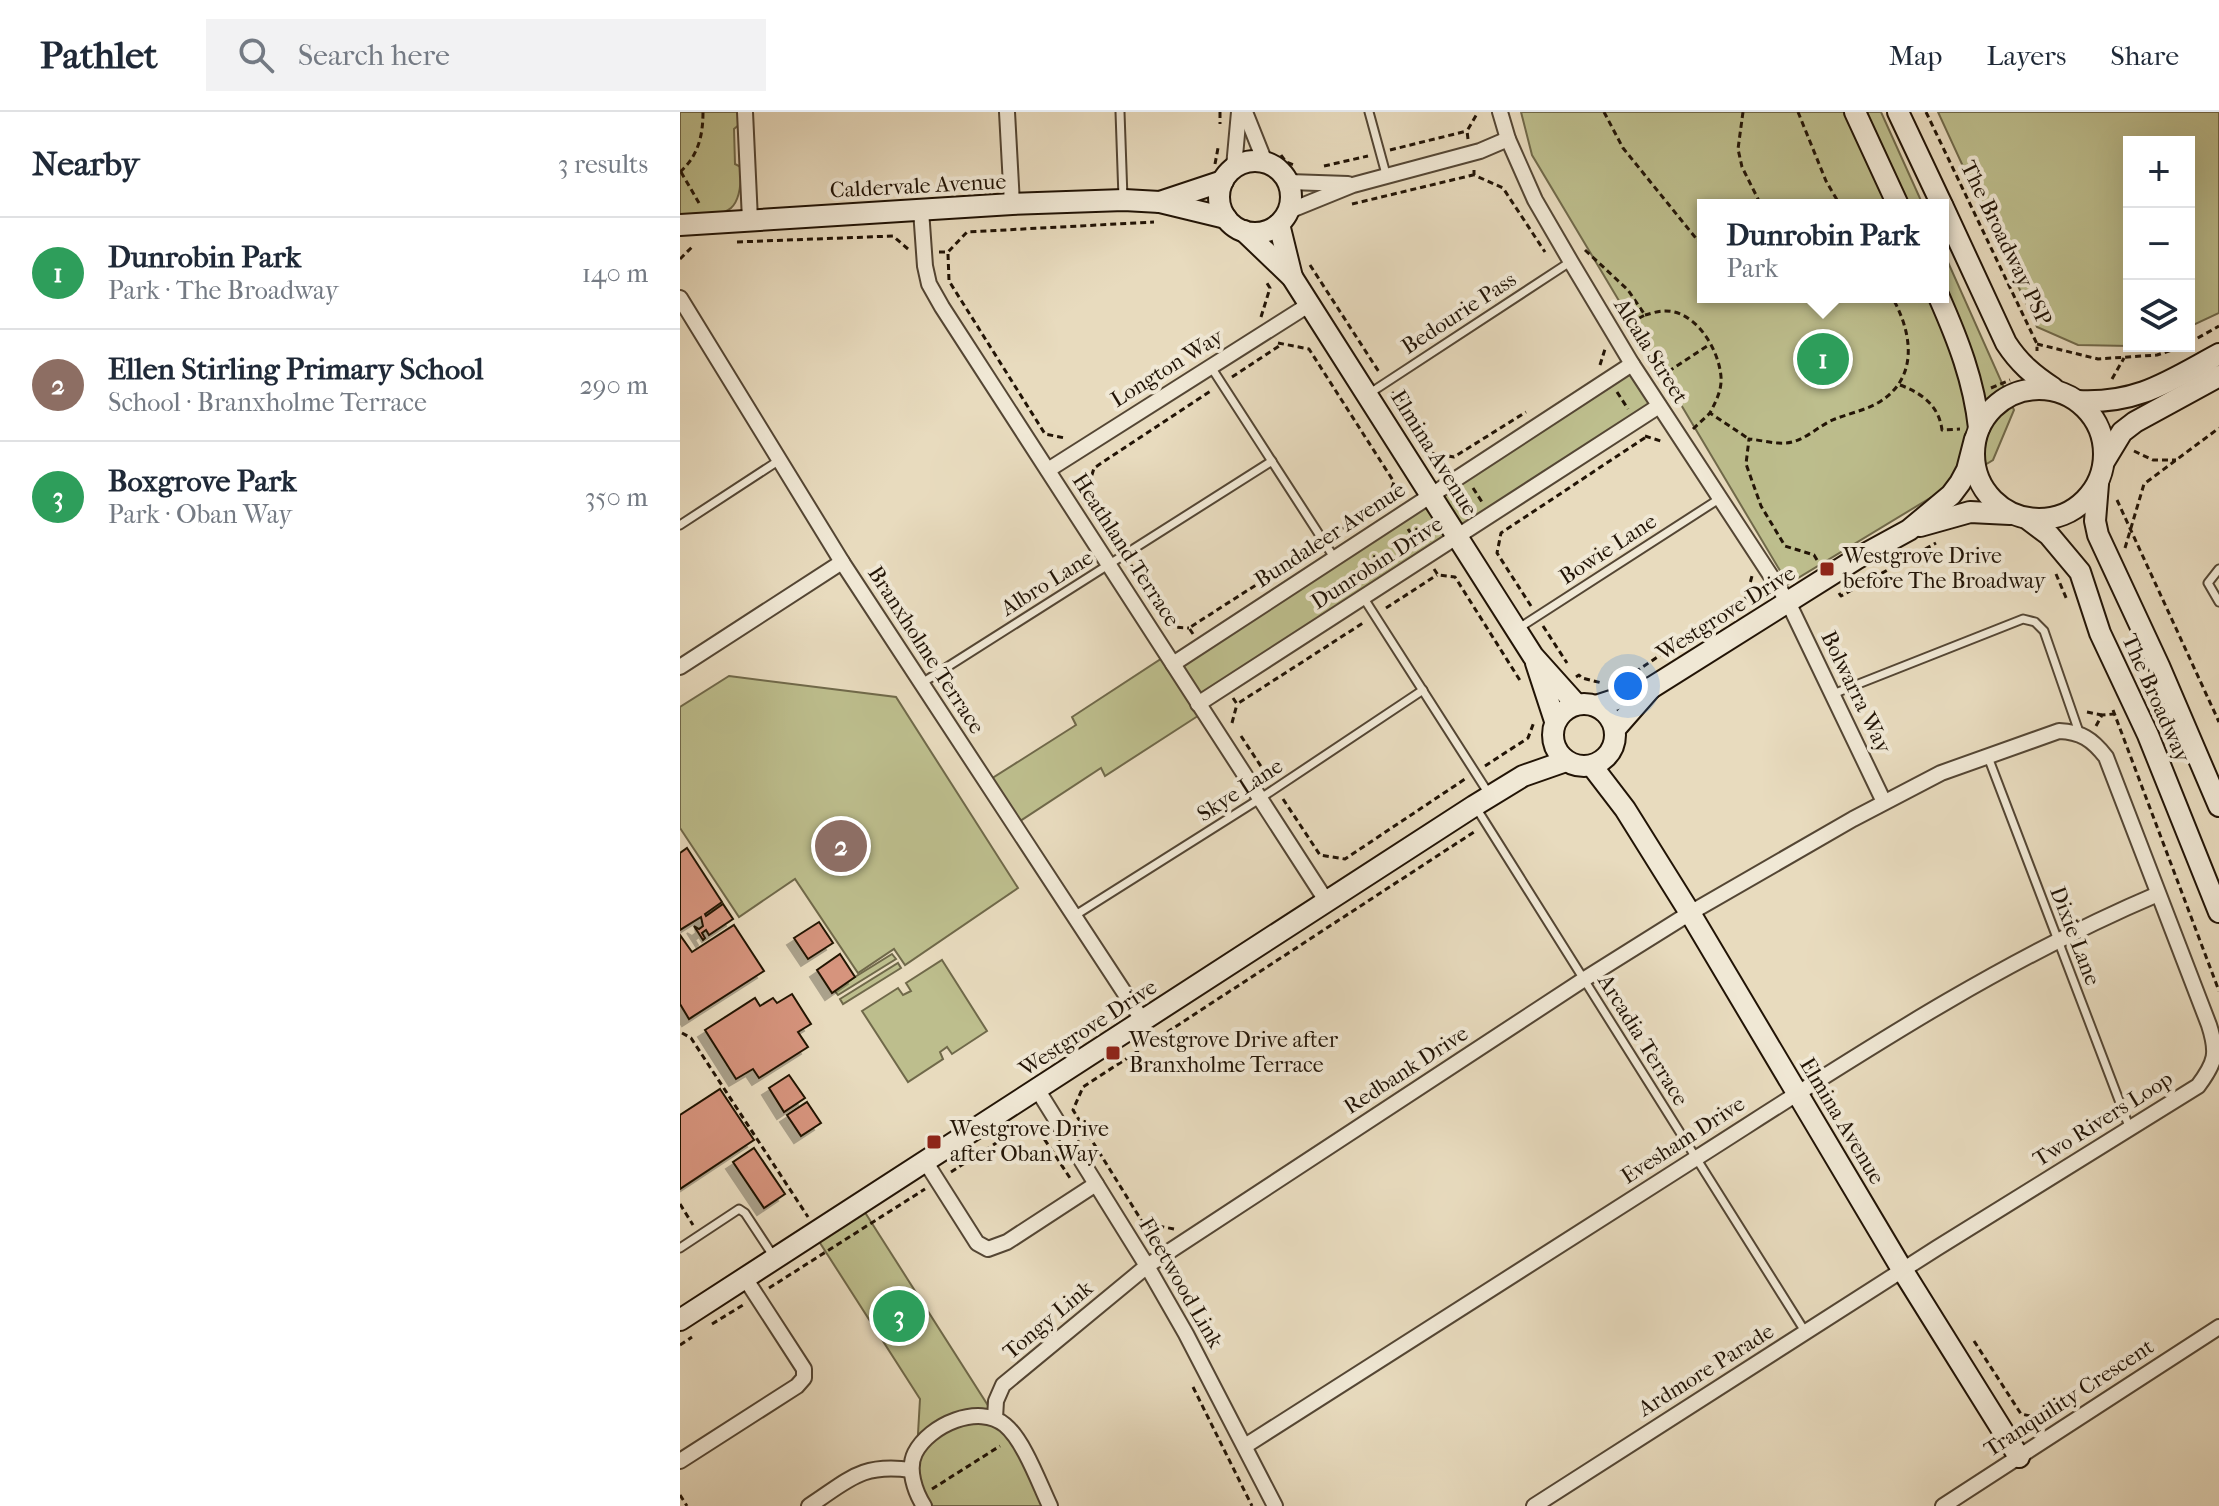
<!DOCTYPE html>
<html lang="en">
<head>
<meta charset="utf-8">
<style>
  :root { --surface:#fff; --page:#f2f2f3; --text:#1f2937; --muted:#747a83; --line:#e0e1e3; --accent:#2563eb }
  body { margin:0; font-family:"IM FELL French Canon",serif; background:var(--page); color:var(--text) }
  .controls { position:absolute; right:24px; top:24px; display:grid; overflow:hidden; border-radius:0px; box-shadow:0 8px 32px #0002 }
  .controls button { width:72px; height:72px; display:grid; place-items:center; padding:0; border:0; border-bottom:2px solid var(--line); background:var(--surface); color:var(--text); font:40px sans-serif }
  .you { position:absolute; left:948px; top:574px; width:28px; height:28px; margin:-20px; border:6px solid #fff; border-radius:50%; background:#1a73e8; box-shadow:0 0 0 12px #1a73e833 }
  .badge { display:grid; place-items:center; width:52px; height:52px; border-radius:50%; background:var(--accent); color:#fff; font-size:26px; font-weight:700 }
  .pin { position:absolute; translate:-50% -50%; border:4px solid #fff; box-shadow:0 2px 8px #0006 }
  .popup { position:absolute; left:1017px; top:87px; width:252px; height:104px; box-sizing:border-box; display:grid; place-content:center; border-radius:0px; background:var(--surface); filter:drop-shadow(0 2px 6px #0005); font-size:26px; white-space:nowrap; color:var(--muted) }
  .popup b { font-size:30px; color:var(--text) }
  .popup::after { content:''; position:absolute; left:50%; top:100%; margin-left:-16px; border:16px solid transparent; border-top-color:var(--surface) }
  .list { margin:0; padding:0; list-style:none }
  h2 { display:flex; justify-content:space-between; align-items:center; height:104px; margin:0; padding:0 32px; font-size:34px }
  h2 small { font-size:26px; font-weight:400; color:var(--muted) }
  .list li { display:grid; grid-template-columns:52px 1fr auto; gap:24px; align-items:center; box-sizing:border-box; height:112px; padding:0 32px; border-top:2px solid var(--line) }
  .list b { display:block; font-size:30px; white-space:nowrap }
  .list p { margin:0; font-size:26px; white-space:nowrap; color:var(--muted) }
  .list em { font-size:26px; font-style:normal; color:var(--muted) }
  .icon { flex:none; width:44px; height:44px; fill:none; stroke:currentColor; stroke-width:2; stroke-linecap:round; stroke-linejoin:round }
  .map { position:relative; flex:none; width:1539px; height:1394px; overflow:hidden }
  header { display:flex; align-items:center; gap:48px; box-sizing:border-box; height:112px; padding:0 40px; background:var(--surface); border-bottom:2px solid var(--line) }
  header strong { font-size:38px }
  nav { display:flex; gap:44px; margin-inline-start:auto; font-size:28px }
  .search { width:560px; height:72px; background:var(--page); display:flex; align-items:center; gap:20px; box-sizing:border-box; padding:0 28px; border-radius:0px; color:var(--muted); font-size:30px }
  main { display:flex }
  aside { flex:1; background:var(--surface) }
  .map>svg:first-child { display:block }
  .green { fill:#bdbe8d; stroke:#70694a; stroke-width:2 }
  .building { fill:#d6947d; stroke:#221406; stroke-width:2; filter:url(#shadow) }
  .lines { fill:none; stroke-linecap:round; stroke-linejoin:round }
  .lane-casing { stroke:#544634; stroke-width:11 }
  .street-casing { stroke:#544634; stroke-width:18 }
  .secondary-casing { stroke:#221406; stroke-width:24 }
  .path { stroke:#221406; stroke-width:3; stroke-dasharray:6 4; stroke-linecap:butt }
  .lane { stroke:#f0e8d5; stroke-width:7 }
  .street { stroke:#f0e8d5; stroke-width:14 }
  .secondary { stroke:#f0e8d5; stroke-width:20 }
  .poi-dot { fill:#8f2418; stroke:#f0e8d5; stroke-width:3 }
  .labels { text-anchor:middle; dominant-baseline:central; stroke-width:8; stroke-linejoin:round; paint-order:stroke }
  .street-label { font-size:22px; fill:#221406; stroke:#f0e8d5 }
  .poi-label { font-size:22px; fill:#221406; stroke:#f0e8d5; text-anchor:start }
</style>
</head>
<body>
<header>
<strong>Pathlet</strong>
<div class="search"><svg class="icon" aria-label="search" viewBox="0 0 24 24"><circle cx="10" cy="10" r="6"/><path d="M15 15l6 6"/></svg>Search here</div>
<nav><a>Map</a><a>Layers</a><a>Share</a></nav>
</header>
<main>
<aside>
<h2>Nearby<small>3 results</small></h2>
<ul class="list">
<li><span class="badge" style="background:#2e9e5b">1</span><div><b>Dunrobin Park</b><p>Park · The Broadway</p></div><em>140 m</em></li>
<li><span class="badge" style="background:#8d6e63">2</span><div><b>Ellen Stirling Primary School</b><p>School · Branxholme Terrace</p></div><em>290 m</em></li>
<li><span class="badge" style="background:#2e9e5b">3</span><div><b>Boxgrove Park</b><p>Park · Oban Way</p></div><em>350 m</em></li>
</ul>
</aside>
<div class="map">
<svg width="1539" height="1394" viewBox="0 0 1539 1394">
  <defs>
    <filter id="shadow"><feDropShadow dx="-7" dy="7" stdDeviation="0" flood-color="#0004"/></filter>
  </defs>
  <rect width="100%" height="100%" fill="#e8dbbe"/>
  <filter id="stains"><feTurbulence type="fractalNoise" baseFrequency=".0025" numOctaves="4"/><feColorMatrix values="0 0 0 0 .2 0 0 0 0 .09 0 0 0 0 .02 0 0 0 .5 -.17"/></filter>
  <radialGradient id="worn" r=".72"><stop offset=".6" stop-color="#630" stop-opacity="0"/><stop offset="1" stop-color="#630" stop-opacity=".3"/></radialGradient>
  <g class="green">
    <path d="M0,0h60v12l-6,5 1,35 6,3c1,53 -17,46 -61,50z"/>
    <path d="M841,0h360l42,93h-220v92h240v-46l71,159 -21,50 -205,124 -256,-429z"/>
    <path d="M1258,0h281v201l-30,14v-185h-60v204l-51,-1 -41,-18z"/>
    <path d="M952,252l27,42 -460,297 5,9 -99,64 -4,-8 -87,57 -31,-41 93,-59 -4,-8 95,-62 6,9z"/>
    <path d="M49,564l167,21 122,191 -113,77 -11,-16 -36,24 -63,-94 -56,38 -59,-89v-121z"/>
    <path d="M212,842l4,5 -58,36 -4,-5z"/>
    <path d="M262,848l45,71 -35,23 -5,-7 -7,5 3,7 -35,23 -46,-71 36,-23 5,7 8,-4 -5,-8z"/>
    <path d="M218,851l3,5 -58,36 -3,-5z"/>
    <path d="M179,1091l137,215 12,9 42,79h-126l-5,-9 -2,-46 3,-52 -107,-167z"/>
  </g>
  <g class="building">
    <path d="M7,736l35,54 -17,12 1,2 17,-12 10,15 -24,16 -3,-5 -4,3 3,5 -2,2 -9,-14 5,3 4,-3 -2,-9 -21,13v-77z"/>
    <path d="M139,810l14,21 -25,16 -14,-21z"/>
    <path d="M54,813l30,46 -75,48 -9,-15v-69l12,17z"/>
    <path d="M160,842l15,23 -23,16 -15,-23z"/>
    <path d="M112,882l19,30 -13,8 10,15 -49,31 -6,-9 -17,10 -31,-49 50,-32 5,8 13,-8 4,5z"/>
    <path d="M109,963l16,23 -21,14 -15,-24z"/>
    <path d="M40,977l34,51 -74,49v-74z"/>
    <path d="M127,990l14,21 -20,13 -14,-21z"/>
    <path d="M74,1036l31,46 -21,14 -31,-46z"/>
  </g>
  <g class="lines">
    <g class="lane-casing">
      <g id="lane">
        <path d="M440,0l3,86"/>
        <path d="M689,0l17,62"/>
        <path d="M531,255l124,192"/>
        <path d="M690,281l200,-131"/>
        <path d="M0,413l98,-64"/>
        <path d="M1539,457l-11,14 11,19"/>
        <path d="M683,485l126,197"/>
        <path d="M839,516l200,-129"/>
        <path d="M242,571l350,-222"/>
        <path d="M1153,582l190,-75 12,3 9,9 35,101"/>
        <path d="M1308,645l142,372"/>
        <path d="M795,694l331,527"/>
        <path d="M394,804l187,-118 162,-108"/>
        <path d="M0,1136l59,-39 6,4 29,44"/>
      </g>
    </g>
    <g class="street-casing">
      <g id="street">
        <path d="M65,0l5,108"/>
        <path d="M327,0l5,92"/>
        <path d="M565,0l20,50"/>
        <path d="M820,0l8,27 27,61 36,62 61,102 156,238 96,200"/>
        <path d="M554,55l5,-55"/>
        <path d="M609,70l59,2"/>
        <path d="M241,98l4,56 4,18 13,23 385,595"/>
        <path d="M609,99l64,-26 127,-34 28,-12"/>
        <path d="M0,186l162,264 301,459"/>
        <path d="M368,358l262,-166"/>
        <path d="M493,552l459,-300"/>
        <path d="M0,555l162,-105"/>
        <path d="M518,592l461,-298"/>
        <path d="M357,977l110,177 39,68 89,172"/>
        <path d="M245,1049l52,82 11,6 19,-7 89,-58"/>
        <path d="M315,1306l1,-17 7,-16 144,-119 436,-286 107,-67 163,-94 88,-46 118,-42c22,1 33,8 47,26l103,268c9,28 7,37 -11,61l-261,162 -403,258"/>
        <path d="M565,1334c150,-97 302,-192 453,-289 149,-95 297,-194 460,-263"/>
        <path d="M0,1349l117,-75 7,-8v-9l-59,-91"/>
        <path d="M129,1394c40,-26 52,-43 102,-36"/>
        <path d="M244,1394c-9,-14 -17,-37 -9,-53 14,-28 64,-50 90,-28 19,16 34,58 45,81"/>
        <path d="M1263,1394l276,-179"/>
      </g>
    </g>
    <g class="secondary-casing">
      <g id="secondary">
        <path d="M1175,0l43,93"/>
        <path d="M1218,0l44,93"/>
        <circle cx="575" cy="85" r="36"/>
        <path d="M480,90l63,-21"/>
        <path d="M1263,95l63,136c13,20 27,32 47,45"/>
        <path d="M599,112l13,53"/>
        <path d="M0,113l332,-21 112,-4 36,2 66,16"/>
        <path d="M564,119l48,46 241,379 43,48"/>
        <path d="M1259,185c19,43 35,84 40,131"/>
        <circle cx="1359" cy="342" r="65"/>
        <path d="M1398,289c60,3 91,-20 141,-47"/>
        <path d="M1425,348l17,-28 13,-10 84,-46"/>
        <path d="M1418,372l-3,37 3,14 61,131 60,140"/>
        <path d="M1349,408l20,15 31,37 20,61 48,102 71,177"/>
        <path d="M1240,414l50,-14 40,2"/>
        <path d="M856,551l19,58"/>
        <circle cx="904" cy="623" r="31"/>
        <path d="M916,594l55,-18 205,-129 53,-29 42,-35 9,-12 7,-13 8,-31"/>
        <path d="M935,617l36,-41"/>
        <path d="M912,654l33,43 65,104 213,358 116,186"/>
        <path d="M0,1208l794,-514 49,-30 43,-15"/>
      </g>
    </g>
    <g class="path">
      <path d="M540,0v12"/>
      <path d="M924,0l19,36 80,99"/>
      <path d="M1063,0l-5,37 4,18 19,38"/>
      <path d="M1118,0l28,69 14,24"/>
      <path d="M1246,0l111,232v7"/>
      <path d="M788,27l-1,-8 11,-19"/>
      <path d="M710,38l77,-19"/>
      <path d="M601,43l5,7 8,3"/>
      <path d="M535,52l3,-16"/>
      <path d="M644,54l44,-10"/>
      <path d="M794,58v5l29,13 42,64"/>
      <path d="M0,60c18,-16 23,-36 23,-60"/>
      <path d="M1,60l18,31"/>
      <path d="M672,92l121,-29"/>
      <path d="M57,130l156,-6 15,13"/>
      <path d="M905,138l43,40 17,25 -17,9"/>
      <path d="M259,140h9l19,-20 187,-10"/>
      <path d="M268,142l1,27 96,153 20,4"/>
      <path d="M0,147l14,-14"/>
      <path d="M630,153l69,107"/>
      <path d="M965,203c5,-1 12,-4 18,-4 32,-2 56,38 58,66 1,13 -5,24 -11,36l39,26"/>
      <path d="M581,205l9,-29 -5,-8"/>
      <path d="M598,231l31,6 85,133 -6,18 2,2"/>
      <path d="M1509,231l30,-17"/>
      <path d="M1357,232l61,15 59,-4 27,-9"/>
      <path d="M920,253l5,-16"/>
      <path d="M552,265l47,-31"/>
      <path d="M980,265l50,-33"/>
      <path d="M1432,267l12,-21"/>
      <path d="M1220,273c22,8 39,21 42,45l18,-1"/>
      <path d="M1311,276l19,-8"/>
      <path d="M712,280l39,61 23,4 72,-45"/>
      <path d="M937,280l11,17"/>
      <path d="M1013,317l17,-16"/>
      <path d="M965,324l19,6"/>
      <path d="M1454,339l19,9h23"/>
      <path d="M793,376l9,14"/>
      <path d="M1437,388l102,222"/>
      <path d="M728,417l9,14"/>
      <path d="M654,422l54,-34"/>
      <path d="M438,433l-32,-50 8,-27 118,-78"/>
      <path d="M1445,436l19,-64 75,-56"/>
      <path d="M1137,448l-3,-5 -29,-9 -24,-40 -15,-42 3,-25c12,1 25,5 37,4 18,-1 33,-18 49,-24 15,-6 32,-9 46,-18 38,-25 31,-69 11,-104"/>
      <path d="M451,453l40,62 18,1"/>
      <path d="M754,457l4,6 17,2 66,105"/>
      <path d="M1376,462l11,26"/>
      <path d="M1159,481l2,3 95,-53"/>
      <path d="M851,494l-34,-53 4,-20 145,-96"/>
      <path d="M706,496l51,-33"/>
      <path d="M863,514l24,37"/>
      <path d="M513,522l-4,-6 126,-81"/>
      <path d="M955,560l111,-74 6,-22"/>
      <path d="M896,565l3,-2 3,3 20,5"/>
      <path d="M553,586l4,6 126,-81"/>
      <path d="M1433,598l106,281"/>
      <path d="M1407,600l15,3"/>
      <path d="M552,611l5,-19"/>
      <path d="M1416,614l6,-11 12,-1"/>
      <path d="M561,624l29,44"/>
      <path d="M805,654l43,-28 6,-16"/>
      <path d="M603,687l37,56 25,4 120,-80"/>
      <path d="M2,921l9,5 117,179"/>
      <path d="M359,1019l33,50"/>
      <path d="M271,1060l67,-43 21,2 3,-2"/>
      <path d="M0,1092l13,21"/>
      <path d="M494,1117l-31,-6 -70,-113 10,-23 394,-257"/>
      <path d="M89,1176l156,-99"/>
      <path d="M32,1212l31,-19"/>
      <path d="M1294,1229l47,73 24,5"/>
      <path d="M0,1233l12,-8"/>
      <path d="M513,1275l59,119"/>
      <path d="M252,1377l68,-43"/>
      <path d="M0,1383l7,11"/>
    </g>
    <use href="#lane" class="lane"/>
    <use href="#street" class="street"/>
    <use href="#secondary" class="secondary"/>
  </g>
  <g class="poi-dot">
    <rect x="1139" y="449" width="16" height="16" rx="4"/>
    <rect x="425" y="933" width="16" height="16" rx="4"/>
    <rect x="246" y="1022" width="16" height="16" rx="4"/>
  </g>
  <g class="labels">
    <g class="street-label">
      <text transform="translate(238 74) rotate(-3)">Caldervale Avenue</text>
      <text transform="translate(1326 131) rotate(64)">The Broadway PSP</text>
      <text transform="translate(779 201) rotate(-33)">Bedourie Pass</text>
      <text transform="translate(971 239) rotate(58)">Alcala Street</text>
      <text transform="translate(487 256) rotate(-32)">Longton Way</text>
      <text transform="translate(754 341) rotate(58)">Elmina Avenue</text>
      <text transform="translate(650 423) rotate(-33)">Bundaleer Avenue</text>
      <text transform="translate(928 437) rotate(-33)">Bowie Lane</text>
      <text transform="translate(446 438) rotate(57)">Heathland Terrace</text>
      <text transform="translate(697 451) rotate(-33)">Dunrobin Drive</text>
      <text transform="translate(367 471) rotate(-32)">Albro Lane</text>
      <text transform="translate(1046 501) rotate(-32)">Westgrove Drive</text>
      <text transform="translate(246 538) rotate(57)">Branxholme Terrace</text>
      <text transform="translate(1176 580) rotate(64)">Bolwarra Way</text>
      <text transform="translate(1476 586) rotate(66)">The Broadway</text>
      <text transform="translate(560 678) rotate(-33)">Skye Lane</text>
      <text transform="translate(1395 824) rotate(69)">Dixie Lane</text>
      <text transform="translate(408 916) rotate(-33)">Westgrove Drive</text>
      <text transform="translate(963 928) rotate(58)">Arcadia Terrace</text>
      <text transform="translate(726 958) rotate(-33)">Redbank Drive</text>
      <text transform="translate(1423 1007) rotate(-32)">Two Rivers Loop</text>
      <text transform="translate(1162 1009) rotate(59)">Elmina Avenue</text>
      <text transform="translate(1003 1028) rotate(-33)">Evesham Drive</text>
      <text transform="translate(501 1171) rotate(60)">Fleetwood Link</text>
      <text transform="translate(368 1208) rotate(-40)">Tongy Link</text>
      <text transform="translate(1026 1258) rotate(-32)">Ardmore Parade</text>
      <text transform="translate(1389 1286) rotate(-33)">Tranquility Crescent</text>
    </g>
    <g class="poi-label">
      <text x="1163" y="444">Westgrove Drive<tspan x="1163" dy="25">before The Broadway</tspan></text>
      <text x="449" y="928">Westgrove Drive after<tspan x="449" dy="25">Branxholme Terrace</tspan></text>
      <text x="270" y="1017">Westgrove Drive<tspan x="270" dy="25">after Oban Way</tspan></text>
    </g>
  </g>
  <rect width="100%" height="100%" filter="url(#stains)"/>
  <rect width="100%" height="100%" fill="url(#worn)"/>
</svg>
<div class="controls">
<button>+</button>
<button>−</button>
<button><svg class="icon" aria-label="layers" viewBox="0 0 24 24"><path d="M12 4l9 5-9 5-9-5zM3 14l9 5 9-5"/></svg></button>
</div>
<div class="you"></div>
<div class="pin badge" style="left:1143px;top:247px;background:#2e9e5b">1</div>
<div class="popup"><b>Dunrobin Park</b>Park</div>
<div class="pin badge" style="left:161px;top:734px;background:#8d6e63">2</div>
<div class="pin badge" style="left:219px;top:1204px;background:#2e9e5b">3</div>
</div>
</main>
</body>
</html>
